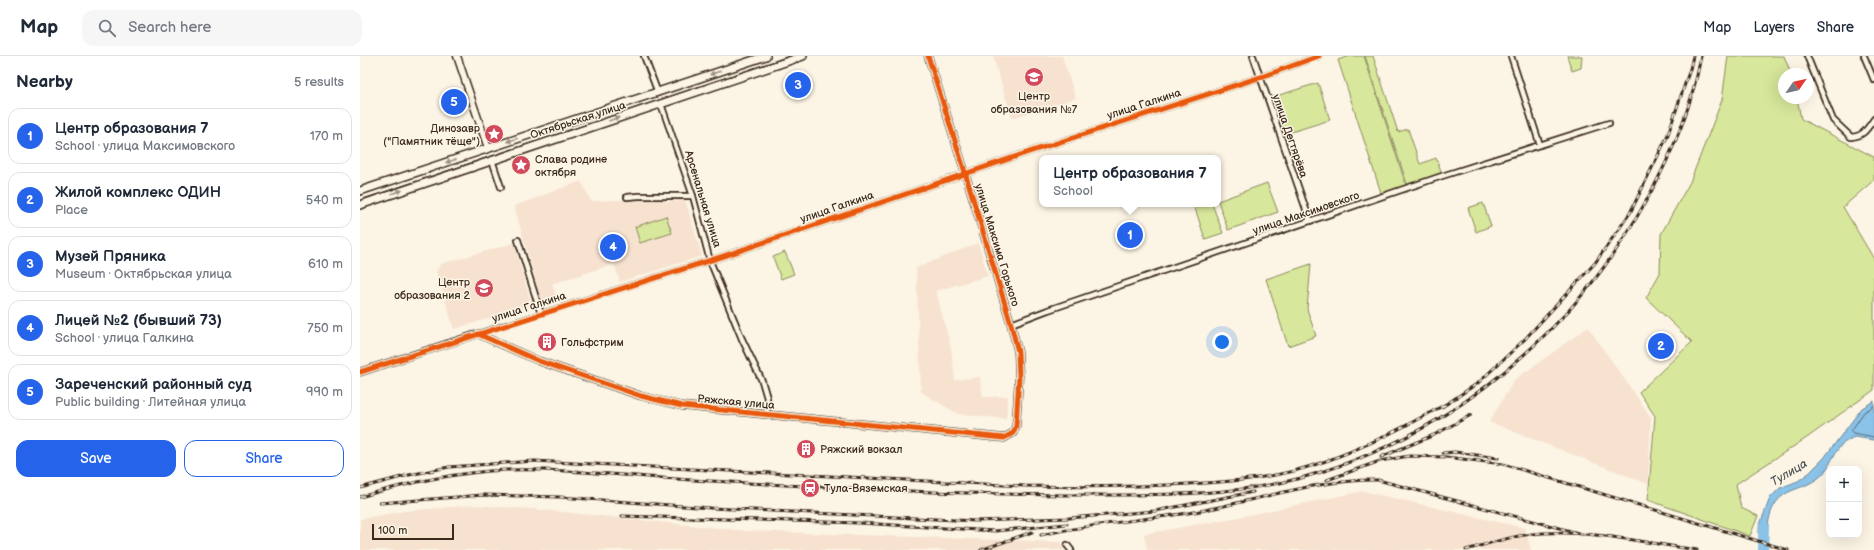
<!DOCTYPE html>
<html lang="en">
<head>
<meta charset="utf-8">
<style>
  :root { --surface:#fff; --page:#f6f6f7; --text:#1f2937; --muted:#747a83; --line:#e0e1e3; --accent:#2563eb }
  body { margin:0; font-family:"Balsamiq Sans",sans-serif; background:var(--page); color:var(--text) }
  .controls { position:absolute; right:12px; bottom:12px; display:grid; overflow:hidden; border-radius:8px; box-shadow:0 4px 16px #0002 }
  .controls button { width:36px; height:36px; display:grid; place-items:center; padding:0; border:0; border-bottom:1px solid var(--line); background:var(--surface); color:var(--text); font:20px sans-serif }
  .compass { position:absolute; left:1418px; top:12px; width:36px; height:36px; border-radius:50%; background:var(--surface); box-shadow:0 4px 16px #0002; rotate:56deg }
  .scale { position:absolute; left:12px; bottom:10px; width:82px; box-sizing:border-box; padding-left:4px; border:2px solid #3b2a1e; border-top:0; font-size:11px; line-height:14px; white-space:nowrap; color:#3b2a1e; -webkit-text-stroke:3px #fcf5e5; paint-order:stroke }
  .you { position:absolute; left:862px; top:286px; width:14px; height:14px; margin:-10px; border:3px solid #fff; border-radius:50%; background:#1a73e8; box-shadow:0 0 0 6px #1a73e833 }
  .badge { display:grid; place-items:center; width:26px; height:26px; border-radius:50%; background:var(--accent); color:#fff; font-size:13px; font-weight:700 }
  .pin { position:absolute; translate:-50% -50%; border:2px solid #fff; box-shadow:0 1px 4px #0006 }
  .popup { position:absolute; left:679px; top:99px; width:182px; height:52px; box-sizing:border-box; display:grid; place-content:center; border-radius:8px; background:var(--surface); filter:drop-shadow(0 1px 3px #0005); font-size:13px; white-space:nowrap; color:var(--muted) }
  .popup b { font-size:15px; color:var(--text) }
  .popup::after { content:''; position:absolute; left:50%; top:100%; margin-left:-8px; border:8px solid transparent; border-top-color:var(--surface) }
  .list { margin:0; padding:0; list-style:none }
  h2 { display:flex; justify-content:space-between; align-items:center; height:52px; margin:0; padding:0 16px; font-size:17px }
  h2 small { font-size:13px; font-weight:400; color:var(--muted) }
  .list li { display:grid; grid-template-columns:26px 1fr auto; gap:12px; align-items:center; box-sizing:border-box; height:56px; margin:0 8px 8px; padding:0 8px; border:1px solid var(--line); border-radius:12px }
  .list b { display:block; font-size:15px; white-space:nowrap }
  .list p { margin:0; font-size:13px; white-space:nowrap; color:var(--muted) }
  .list em { font-size:13px; font-style:normal; color:var(--muted) }
  .actions { display:flex; gap:8px; padding:12px 16px }
  .actions a { flex:1; padding:9px 0; border:1px solid var(--accent); border-radius:12px; text-align:center; font-size:14px; color:var(--accent) }
  .actions .main { background:var(--accent); color:#fff }
  .icon { flex:none; width:22px; height:22px; fill:none; stroke:currentColor; stroke-width:2; stroke-linecap:round; stroke-linejoin:round }
  .map { position:relative; flex:none; width:1514px; height:494px; overflow:hidden }
  header { display:flex; align-items:center; gap:24px; box-sizing:border-box; height:56px; padding:0 20px; background:var(--surface); border-bottom:1px solid var(--line) }
  header strong { font-size:19px }
  nav { display:flex; gap:22px; margin-inline-start:auto; font-size:14px }
  .search { width:280px; height:36px; background:var(--page); display:flex; align-items:center; gap:10px; box-sizing:border-box; padding:0 14px; border-radius:12px; color:var(--muted); font-size:15px }
  main { display:flex }
  aside { flex:1; background:var(--surface) }
  .map>svg:first-child { display:block }
  .built { fill:#f7e2d0 }
  .green { fill:#d7e79b; stroke:#89885c }
  .water { fill:#8ac2e8; stroke:#6a8597 }
  .lines { fill:none; stroke-linecap:round; stroke-linejoin:round }
  .shore { stroke:#5b676f; stroke-width:1 }
  .river { stroke:#8ac2e8; stroke-width:10 }
  .street-casing { stroke:#3b2a1e; stroke-width:8 }
  .secondary-casing { stroke:#3b2a1e; stroke-width:9 }
  .primary-casing { stroke:#3b2a1e; stroke-width:10 }
  .street { stroke:#fcf5e5; stroke-width:4.5 }
  .secondary { stroke:#fcf5e5; stroke-width:6 }
  .primary { stroke:#fcf5e5; stroke-width:7 }
  .tram { stroke:#3b2a1e; stroke-width:1 }
  .rail-casing { stroke:#3b2a1e; stroke-width:3 }
  .rail { stroke:#fcf5e5; stroke-width:1.5; stroke-dasharray:4.5; stroke-linecap:butt }
  .cycleway-casing { stroke:#fcf5e5; stroke-width:8 }
  .cycleway { stroke:#e8590c; stroke-width:5 }
  .oneway { fill:#9c9082 }
  .labels { text-anchor:middle; dominant-baseline:central; stroke-width:3; stroke-linejoin:round; paint-order:stroke }
  .poi-label { font-size:11px; fill:#3b2a1e; stroke:#fcf5e5; text-anchor:start }
  .street-label { font-size:11px; fill:#3b2a1e; stroke:#fcf5e5 }
  .water-label { font-size:12px; font-style:italic; fill:#53585b; stroke:#fcf5e5 }
</style>
</head>
<body>
<header>
<strong>Map</strong>
<div class="search"><svg class="icon" aria-label="search" viewBox="0 0 24 24"><circle cx="10" cy="10" r="6"/><path d="M15 15l6 6"/></svg>Search here</div>
<nav><a>Map</a><a>Layers</a><a>Share</a></nav>
</header>
<main>
<aside>
<h2>Nearby<small>5 results</small></h2>
<ul class="list">
<li><span class="badge">1</span><div><b>Центр образования 7</b><p>School · улица Максимовского</p></div><em>170 m</em></li>
<li><span class="badge">2</span><div><b>Жилой комплекс ОДИН</b><p>Place</p></div><em>540 m</em></li>
<li><span class="badge">3</span><div><b>Музей Пряника</b><p>Museum · Октябрьская улица</p></div><em>610 m</em></li>
<li><span class="badge">4</span><div><b>Лицей №2 (бывший 73)</b><p>School · улица Галкина</p></div><em>750 m</em></li>
<li><span class="badge">5</span><div><b>Зареченский районный суд</b><p>Public building · Литейная улица</p></div><em>990 m</em></li>
</ul>
<div class="actions"><a class="main">Save</a><a>Share</a></div>
</aside>
<div class="map">
<svg width="1514" height="494" viewBox="0 0 1514 494">
  <rect width="100%" height="100%" fill="#fcf5e5"/>
  <filter id="ink" filterUnits="userSpaceOnUse"><feTurbulence type="fractalNoise" baseFrequency=".025" numOctaves="2"/><feDisplacementMap in="SourceGraphic" scale="8" xChannelSelector="R" yChannelSelector="G"/><feConvolveMatrix kernelMatrix="1 2 1 2 8 2 1 2 1" color-interpolation-filters="sRGB"/></filter>
  <g filter="url(#ink)">
    <g class="built">
      <path d="M636,0h66l14,42 -64,20 -19,-61z"/>
      <path d="M221,125l10,20 73,-3 3,4 18,-3 17,57 -82,26 -6,-18 -62,20 6,17 -15,5 -29,-100z"/>
      <path d="M154,187l18,63 -78,23 -18,-58 5,-7z"/>
      <path d="M618,187l10,33 -52,15 15,57 4,32 25,-3 3,20 25,-1 -2,23 -48,-5 -37,-22 -5,-124z"/>
      <path d="M1228,271l63,90 -3,67 -159,-62 25,-42z"/>
      <path d="M1003,435l162,37 6,22h-384l-3,-16 100,-18z"/>
      <path d="M113,449l61,4 213,22 313,11 6,8h-706v-31l44,-8z"/>
    </g>
    <g class="green">
      <path d="M990,0h14l43,132 -25,8 -44,-136z"/>
      <path d="M1005,0h8l25,76 10,-3 12,35 16,-6 7,18 -35,11z"/>
      <path d="M1207,0h15l-1,12 -9,3z"/>
      <path d="M1368,0h56l7,18h-7v24h13l4,21 73,38v23l-31,27 31,52v131l-66,47 -72,47 5,24 17,8 -8,20 -102,-36 7,-84 -16,-24 53,-50 -46,-44 14,-25 1,-39 29,-52 32,-82z"/>
      <path d="M958,27l12,37 -45,14 -12,-37z"/>
      <path d="M907,127l11,29 -50,18 -10,-29z"/>
      <path d="M1123,147l8,23 -15,6 -8,-24z"/>
      <path d="M847,148h5l11,29 -18,6 -10,-31z"/>
      <path d="M306,160l6,17 -32,10 -5,-16z"/>
      <path d="M425,196l9,22 -13,5 -8,-22z"/>
      <path d="M951,208l-4,45 9,27 -28,10 -22,-67z"/>
    </g>
    <path class="water" d="M1514,345v39l-20,-3c-4,2 -9,5 -13,8 -7,8 -11,21 -18,29 -7,7 -18,12 -27,15 -26,9 -27,27 -30,52l-7,-3v-11l11,-29 10,-10 18,-7 11,-8 15,-15 38,-50z"/>
    <g class="lines">
      <path class="shore" d="M1514,350l-10,6 -13,19 2,2 21,4"/>
      <path class="river" d="M1403,494l1,-23"/>
      <g class="street-casing">
        <g id="street">
          <path d="M284,0l14,37"/>
          <path d="M893,0l57,165"/>
          <path d="M1151,0l29,89"/>
          <path d="M1447,0l26,64 18,17c13,-1 16,-8 23,-18"/>
          <path d="M1504,0l10,24"/>
          <path d="M301,48l32,92 17,65 32,78 20,42 5,17v16"/>
          <path d="M132,104l9,27"/>
          <path d="M267,141l11,-1h55"/>
          <path d="M158,184l23,74"/>
          <path d="M651,268l37,-14 394,-134 167,-53"/>
          <path d="M118,278l246,-78 305,-104 232,-75 58,-21"/>
          <path d="M707,489l4,5"/>
        </g>
      </g>
      <g class="secondary-casing">
        <g id="secondary">
          <path d="M97,0l31,92"/>
          <path d="M0,316l118,-38 61,27 102,35 41,10 322,32 9,-5 3,-7 3,-50 -1,-24 -7,-28 -47,-155 -36,-113"/>
        </g>
      </g>
      <g class="primary-casing">
        <g id="primary">
          <path d="M0,135l406,-135"/>
          <path d="M0,149l443,-149"/>
        </g>
      </g>
      <use href="#street" class="street"/>
      <use href="#secondary" class="secondary"/>
      <use href="#primary" class="primary"/>
      <path class="tram" d="M0,144l431,-144"/>
      <g class="rail-casing">
        <g id="rail">
          <path d="M1082,351l36,-24 46,-43 71,-77 35,-50 37,-76 23,-68 3,-13"/>
          <path d="M1083,397l12,-1 43,6"/>
          <path d="M1021,401l53,-22 37,-20"/>
          <path d="M967,424l53,-19 29,-5 37,1 57,7 285,86"/>
          <path d="M0,432l49,-13 40,-8 85,-6 491,25c48,1 95,1 142,-1 42,-2 86,-4 127,-14 53,-14 103,-40 152,-67"/>
          <path d="M0,441c47,-14 96,-25 146,-27 62,-2 124,7 187,10 130,7 261,15 391,15 70,0 149,1 217,-17 100,-28 180,-78 252,-151 66,-66 132,-178 148,-271"/>
          <path d="M20,447l103,-8 77,2 151,11 265,13 93,-3 86,-7 98,-19"/>
          <path d="M262,460l238,7 135,8 72,-7"/>
          <path d="M681,479c53,-12 106,-15 159,-24 59,-11 118,-32 178,-31l204,54"/>
          <path d="M621,494l51,-18"/>
          <path d="M1106,494c25,-7 51,-16 77,-17 52,-2 103,10 154,17"/>
        </g>
      </g>
      <use href="#rail" class="rail"/>
      <g class="cycleway-casing">
        <g id="cycleway">
          <path d="M118,278l61,27 102,35 41,10 322,32 9,-5 3,-7 3,-50 -1,-24 -7,-28 -47,-155 -36,-113"/>
          <path d="M0,316l364,-116 305,-104 232,-75 58,-21"/>
        </g>
      </g>
      <use href="#cycleway" class="cycleway"/>
    </g>
    <defs><path id="oneway-solid" d="M-6-.8H1V-3.2L6.5 0L1 3.2V.8H-6Z"/></defs>
    <g class="oneway">
      <use href="#oneway-solid" transform="translate(355 17) rotate(161)"/>
      <use href="#oneway-solid" transform="translate(254 63) rotate(-19)"/>
      <use href="#oneway-solid" transform="translate(152 84) rotate(162)"/>
      <use href="#oneway-solid" transform="translate(91 105) rotate(162)"/>
      <use href="#oneway-solid" transform="translate(37 136) rotate(-18)"/>
    </g>
  </g>
  <defs>
    <g id="school-disc" transform="scale(1)"><circle r="9.5" fill="#d1495b" stroke="#fcf5e5"/><path d="M0-5L7-2L0 1L-7-2ZM-4 1L0 2.5L4 1V4Q0 6-4 4Z" fill="#fff"/></g>
    <g id="sight-disc" transform="scale(1)"><circle r="9.5" fill="#d1495b" stroke="#fcf5e5"/><path d="M0-6L1.8-2.2L6-1.7L2.9 1.2L3.7 5.4L0 3.3L-3.7 5.4L-2.9 1.2L-6-1.7L-1.8-2.2Z" fill="#fff"/></g>
    <g id="building-disc" transform="scale(1)"><circle r="9.5" fill="#d1495b" stroke="#fcf5e5"/><path d="M-4-6H4V6H1V3H-1V6H-4ZM-2.5-4.3h1.7v1.8h-1.7ZM.8-4.3h1.7v1.8H.8ZM-2.5-1h1.7V.8h-1.7ZM.8-1h1.7V.8H.8Z" fill="#fff"/></g>
    <g id="station-disc" transform="scale(1)"><circle r="9.5" fill="#d1495b" stroke="#fcf5e5"/><path d="M-3-6H3Q5-6 5-4V2Q5 4 3 4L4.5 6H3L1.5 4h-3L-3 6H-4.5L-3 4Q-5 4-5 2V-4Q-5-6-3-6ZM-3.5-4v3h7v-3ZM-3.5 1v1.5H-2V1ZM2 1v1.5H3.5V1Z" fill="#fff"/></g>
  </defs>
  <g fill-rule="evenodd">
    <use href="#school-disc" x="674" y="21"/>
    <use href="#sight-disc" x="134" y="78"/>
    <use href="#sight-disc" x="161" y="109"/>
    <use href="#school-disc" x="124" y="232"/>
    <use href="#building-disc" x="187" y="286"/>
    <use href="#building-disc" x="446" y="393"/>
    <use href="#station-disc" x="450" y="432"/>
  </g>
  <g class="labels">
    <g class="poi-label">
      <text x="674" y="40" text-anchor="middle">Центр<tspan x="674" dy="13">образования №7</tspan></text>
      <text x="120" y="72" text-anchor="end">Динозавр<tspan x="120" dy="13">("Памятник тёще")</tspan></text>
      <text x="175" y="103">Слава родине<tspan x="175" dy="13">октября</tspan></text>
      <text x="110" y="226" text-anchor="end">Центр<tspan x="110" dy="13">образования 2</tspan></text>
      <text x="201" y="286">Гольфстрим</text>
      <text x="460" y="393">Ряжский вокзал</text>
      <text x="464" y="432">Тула-Вяземская</text>
    </g>
    <g class="street-label">
      <text transform="translate(784 48) rotate(-18)">улица Галкина</text>
      <text transform="translate(218 64) rotate(-18)">Октябрьская улица</text>
      <text transform="translate(930 80) rotate(71)">улица Дегтярёва</text>
      <text transform="translate(343 143) rotate(73)">Арсенальная улица</text>
      <text transform="translate(477 151) rotate(-19)">улица Галкина</text>
      <text transform="translate(946 157) rotate(-19)">улица Максимовского</text>
      <text transform="translate(637 189) rotate(73)">улица Максима Горького</text>
      <text transform="translate(169 251) rotate(-18)">улица Галкина</text>
      <text transform="translate(376 346) rotate(5)">Ряжская улица</text>
    </g>
    <g class="water-label">
      <text transform="translate(1429 417) rotate(-31)">Тулица</text>
    </g>
  </g>
</svg>
<div class="controls">
<button>+</button>
<button>−</button>
</div>
<svg class="compass" viewBox="-18 -18 36 36"><path d="M0-13l5 13h-10z" fill="#e53935"/><path d="M0 13l5-13h-10z" fill="#747a83"/></svg>
<div class="scale">100 m</div>
<div class="you"></div>
<div class="pin badge" style="left:770px;top:179px">1</div>
<div class="popup"><b>Центр образования 7</b>School</div>
<div class="pin badge" style="left:1301px;top:290px">2</div>
<div class="pin badge" style="left:438px;top:29px">3</div>
<div class="pin badge" style="left:253px;top:191px">4</div>
<div class="pin badge" style="left:94px;top:46px">5</div>
</div>
</main>
</body>
</html>
